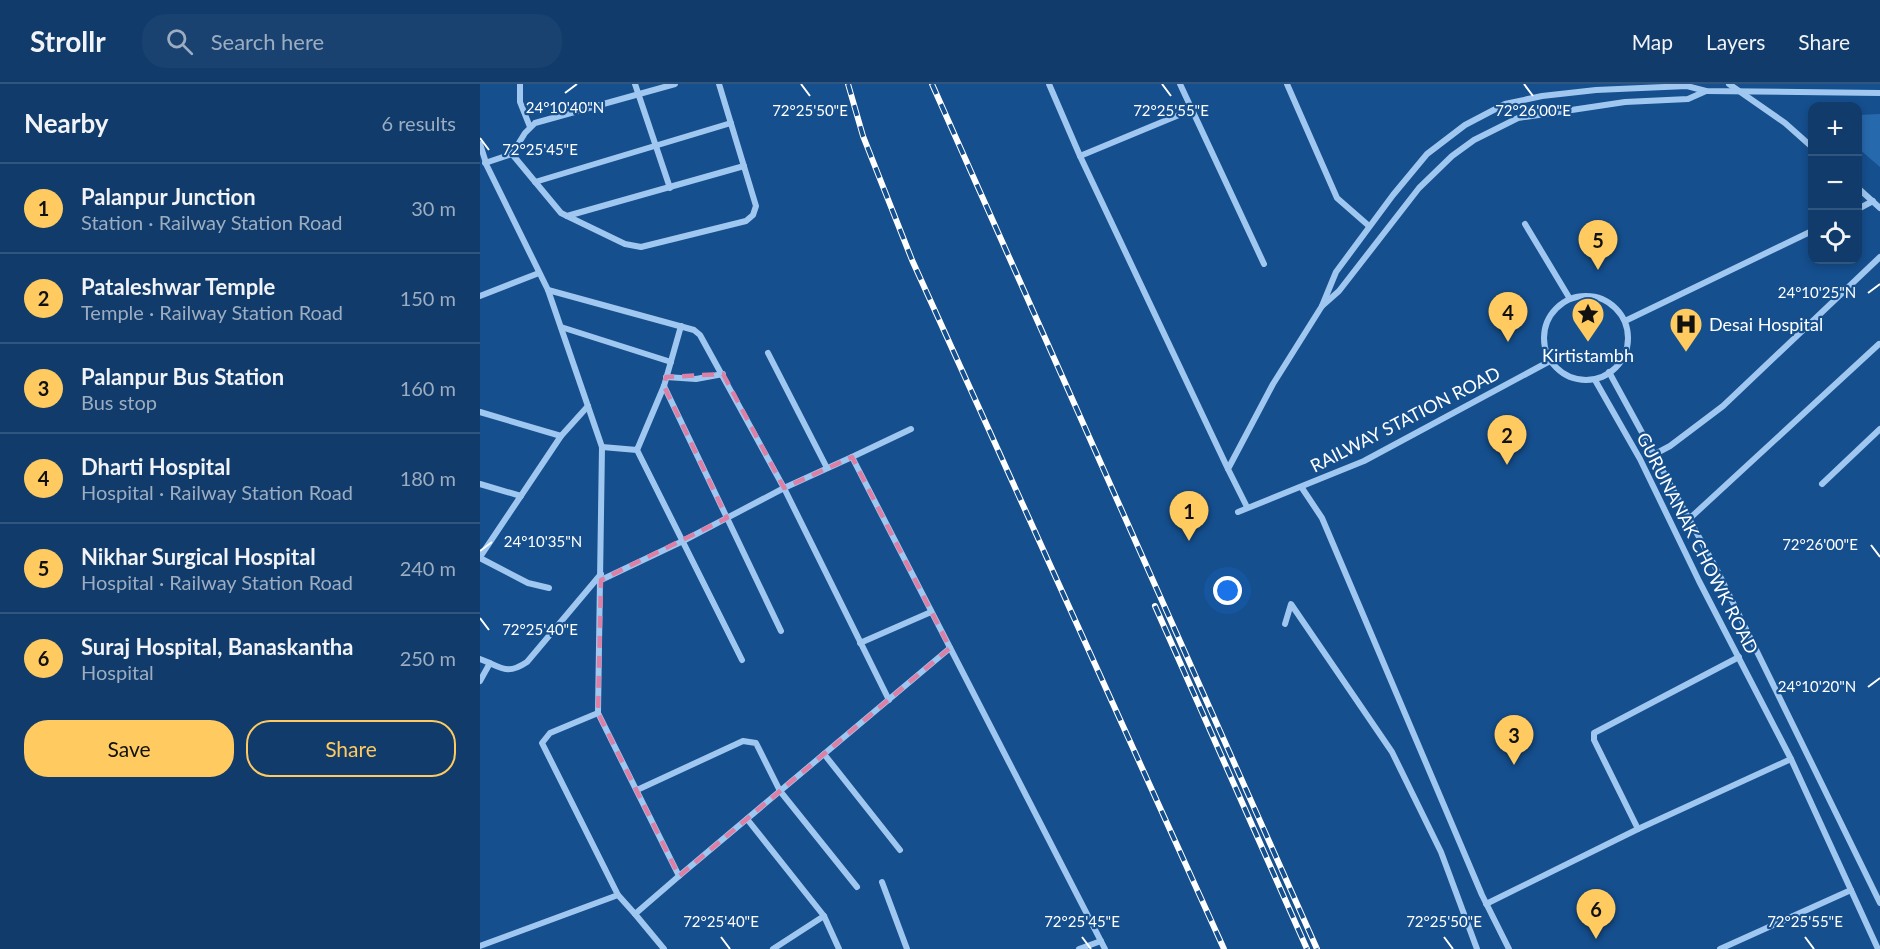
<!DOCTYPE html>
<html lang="en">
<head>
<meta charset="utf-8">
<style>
  :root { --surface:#103b6a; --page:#194270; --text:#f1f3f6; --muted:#9cadc1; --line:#30557e; --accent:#ffca5f }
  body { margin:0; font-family:Lato,sans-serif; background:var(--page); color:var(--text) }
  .controls { position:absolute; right:18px; top:18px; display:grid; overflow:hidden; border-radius:12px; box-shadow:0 3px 9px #0003 }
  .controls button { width:54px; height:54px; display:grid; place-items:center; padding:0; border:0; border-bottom:2px solid var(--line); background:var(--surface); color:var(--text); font:30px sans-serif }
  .you { position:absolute; left:748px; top:507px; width:21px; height:21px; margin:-15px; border:4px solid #fff; border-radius:50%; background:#1a73e8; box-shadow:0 0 0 9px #1a73e833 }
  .badge { display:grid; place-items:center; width:39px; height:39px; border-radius:50%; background:var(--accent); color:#111; font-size:20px; font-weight:700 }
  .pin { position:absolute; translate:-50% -50px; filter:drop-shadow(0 2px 3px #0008) }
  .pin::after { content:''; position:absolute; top:32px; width:21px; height:18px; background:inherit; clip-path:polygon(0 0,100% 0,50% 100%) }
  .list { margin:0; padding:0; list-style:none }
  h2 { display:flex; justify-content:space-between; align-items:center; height:78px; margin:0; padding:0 24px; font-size:26px }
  h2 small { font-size:20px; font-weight:400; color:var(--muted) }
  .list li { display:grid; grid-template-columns:39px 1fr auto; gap:18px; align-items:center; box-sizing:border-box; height:90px; padding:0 24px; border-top:2px solid var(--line) }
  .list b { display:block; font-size:22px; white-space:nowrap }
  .list p { margin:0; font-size:20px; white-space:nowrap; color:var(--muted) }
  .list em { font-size:20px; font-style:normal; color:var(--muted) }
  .actions { display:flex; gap:12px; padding:18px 24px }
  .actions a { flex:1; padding:14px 0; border:2px solid var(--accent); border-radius:24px; text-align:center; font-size:21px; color:var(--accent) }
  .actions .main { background:var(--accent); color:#111 }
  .icon { flex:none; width:33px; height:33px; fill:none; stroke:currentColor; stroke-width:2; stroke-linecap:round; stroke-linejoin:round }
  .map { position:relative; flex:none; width:1400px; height:865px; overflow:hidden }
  header { display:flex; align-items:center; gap:36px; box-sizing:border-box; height:84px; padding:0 30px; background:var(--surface); border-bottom:2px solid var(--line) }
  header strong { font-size:28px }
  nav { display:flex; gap:33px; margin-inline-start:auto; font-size:21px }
  .search { width:420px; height:54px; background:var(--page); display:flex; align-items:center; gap:15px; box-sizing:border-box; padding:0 21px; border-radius:24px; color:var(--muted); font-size:22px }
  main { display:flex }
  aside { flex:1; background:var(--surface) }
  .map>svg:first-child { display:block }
  .green { fill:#2769ad }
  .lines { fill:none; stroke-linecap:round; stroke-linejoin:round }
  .street { stroke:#a0c7f0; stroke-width:6 }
  .rail-casing { stroke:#fff; stroke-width:6 }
  .rail { stroke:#154f8e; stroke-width:4; stroke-dasharray:11; stroke-linecap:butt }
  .marked { fill:none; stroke:#dd80a5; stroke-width:4.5; stroke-dasharray:12 8; stroke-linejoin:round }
  .ticks { fill:none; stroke:#fff; stroke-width:2 }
  .labels { text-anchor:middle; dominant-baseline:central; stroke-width:4.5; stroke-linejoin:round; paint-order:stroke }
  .poi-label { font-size:18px; fill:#fff; stroke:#154f8e; text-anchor:start }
  .street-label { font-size:18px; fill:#fff; stroke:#154f8e }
  .ticks-label { font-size:15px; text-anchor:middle; fill:#fff; stroke:#154f8e; stroke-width:4.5; stroke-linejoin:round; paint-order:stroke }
</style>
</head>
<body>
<header>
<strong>Strollr</strong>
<div class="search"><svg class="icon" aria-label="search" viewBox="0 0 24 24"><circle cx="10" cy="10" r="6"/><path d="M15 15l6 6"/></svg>Search here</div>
<nav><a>Map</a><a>Layers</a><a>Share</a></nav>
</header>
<main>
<aside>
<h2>Nearby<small>6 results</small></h2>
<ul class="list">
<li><span class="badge">1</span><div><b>Palanpur Junction</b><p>Station · Railway Station Road</p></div><em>30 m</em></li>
<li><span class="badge">2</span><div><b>Pataleshwar Temple</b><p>Temple · Railway Station Road</p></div><em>150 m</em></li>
<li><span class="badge">3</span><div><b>Palanpur Bus Station</b><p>Bus stop</p></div><em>160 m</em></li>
<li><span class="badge">4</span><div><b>Dharti Hospital</b><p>Hospital · Railway Station Road</p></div><em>180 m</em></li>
<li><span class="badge">5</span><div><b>Nikhar Surgical Hospital</b><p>Hospital · Railway Station Road</p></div><em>240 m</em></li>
<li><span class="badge">6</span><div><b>Suraj Hospital, Banaskantha</b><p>Hospital</p></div><em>250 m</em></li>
</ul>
<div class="actions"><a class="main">Save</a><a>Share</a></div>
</aside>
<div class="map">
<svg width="1400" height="865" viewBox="0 0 1400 865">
  <rect width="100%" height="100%" fill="#154f8e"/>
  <path class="green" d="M1400,30v53l-22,-19v-33z"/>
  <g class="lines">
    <g class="street">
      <path d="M40,0v18l10,25"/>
      <path d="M155,0l35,104"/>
      <path d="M569,0l31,72 148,313"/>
      <path d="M700,0l84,180"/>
      <path d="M807,0l50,114 32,28"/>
      <path d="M1249,0l56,39 27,24"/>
      <path d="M0,60l7,22 61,124 54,157 -4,266 81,163 -44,38 29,35"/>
      <path d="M32,70l49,59 6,3 177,-50"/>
      <path d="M600,72l111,-46"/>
      <path d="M5,79l27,-9 13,-21 10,-10 140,-39"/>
      <path d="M55,98l196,-59"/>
      <path d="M1378,104l22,20"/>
      <path d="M1378,125l15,-8"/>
      <path d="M87,132l58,28 16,3 105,-26 7,-6 3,-9 -37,-122"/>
      <path d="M1045,140l45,75"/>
      <path d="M68,206l146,40 6,5 84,153 68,-31 253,492"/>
      <path d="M0,212l59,-23"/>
      <circle cx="1106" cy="254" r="42"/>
      <path d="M842,222l14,-34 57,-77 34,-41 38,-29 40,-21 37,-8 54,-6 91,-4 19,5 174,2"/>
      <path d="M1145,237l187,-90"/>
      <path d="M81,243l110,35"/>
      <path d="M288,269l59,115"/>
      <path d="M1129,288l109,200 162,331"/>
      <path d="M186,293l30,2 27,-5"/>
      <path d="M1115,296l45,79 59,122 92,178 87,190"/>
      <path d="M184,302l117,245"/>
      <path d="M0,328l81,24"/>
      <path d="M122,363l35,3 27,-64 17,-60"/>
      <path d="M157,366l105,210"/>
      <path d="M1175,370l15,-8 53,-40 157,-149"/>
      <path d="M372,373l59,-28"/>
      <path d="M0,400l41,12"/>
      <path d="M1342,400l58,-55"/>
      <path d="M822,404l20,30 160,377 27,54"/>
      <path d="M767,423l-19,-38 45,-85 49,-78 17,-15 80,-103 33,-32 22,-16 44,-22 107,-16 63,-3 18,-8"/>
      <path d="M758,428l126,-51 186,-100"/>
      <path d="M1208,436l191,-176"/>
      <path d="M0,473l81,-121 27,-30"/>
      <path d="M0,474l48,25 21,5"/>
      <path d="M121,496l82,-39 101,-53 105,212"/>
      <path d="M805,540l6,-20 101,148 49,100 36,97"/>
      <path d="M380,559l71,-31"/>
      <path d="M0,575c22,8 26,17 47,3l74,-88"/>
      <path d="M0,597l10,-18"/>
      <path d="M118,629l-48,20 -8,10 76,152 17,19"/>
      <path d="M344,670l76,96"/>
      <path d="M157,706l106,-49 13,2 24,48 77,96"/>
      <path d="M267,735l77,97 15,33"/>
      <path d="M1158,745l-44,-89v-7l145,-76"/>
      <path d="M199,792l271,-228"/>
      <path d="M402,798l25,67"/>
      <path d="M1006,820l152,-75 153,-70"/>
      <path d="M0,862l138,-51"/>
      <path d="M293,865l51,-33"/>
      <path d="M599,865l22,-8"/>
      <path d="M1240,865l131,-59"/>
    </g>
    <g class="rail-casing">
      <g id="rail">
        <path d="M368,0l15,52 49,124 312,689"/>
        <path d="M452,0l385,865"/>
        <path d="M675,522l152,343"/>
      </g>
    </g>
    <use href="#rail" class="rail"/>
  </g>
  <path class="marked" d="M243,290l61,114 68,-31 98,191 -271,228 -81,-163 3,-133 126,-62 -63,-132 2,-9z"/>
  <path class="ticks" d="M321,0l9,12M682,0l9,12M1044,0l9,12M85,9l12,-9M0,54l9,12M1388,209l12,-9M1391,461l9,12M0,467l12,-9M0,534l9,12M1388,603l12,-9M241,853l9,12M602,853l9,12M964,853l9,12M1325,853l9,12"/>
  <defs>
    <g id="sight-pin" transform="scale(1.725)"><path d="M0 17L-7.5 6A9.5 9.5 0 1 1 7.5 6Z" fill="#ffca5f" stroke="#154f8e"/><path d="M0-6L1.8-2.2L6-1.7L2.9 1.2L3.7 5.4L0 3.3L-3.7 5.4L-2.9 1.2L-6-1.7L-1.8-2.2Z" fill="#111"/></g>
    <g id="hospital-pin" transform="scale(1.725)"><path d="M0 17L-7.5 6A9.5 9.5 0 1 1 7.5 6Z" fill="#ffca5f" stroke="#154f8e"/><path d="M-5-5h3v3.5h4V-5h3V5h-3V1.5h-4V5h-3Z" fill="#111"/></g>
  </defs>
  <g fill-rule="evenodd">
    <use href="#sight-pin" x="1108" y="230"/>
    <use href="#hospital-pin" x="1206" y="240"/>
  </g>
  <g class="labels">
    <g class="poi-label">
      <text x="1229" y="240">Desai Hospital</text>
      <text x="1108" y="271" text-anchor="middle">Kirtistambh</text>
    </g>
    <g class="street-label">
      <text transform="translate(925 335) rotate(-27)">RAILWAY STATION ROAD</text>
      <text transform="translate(1218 459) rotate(63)">GURUNANAK CHOWK ROAD</text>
    </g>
  </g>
  <g class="ticks-label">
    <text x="85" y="29">24°10'40"N</text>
    <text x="330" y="32">72°25'50"E</text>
    <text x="691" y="32">72°25'55"E</text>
    <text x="1053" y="32">72°26'00"E</text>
    <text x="60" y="71">72°25'45"E</text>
    <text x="1337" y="214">24°10'25"N</text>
    <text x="63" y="463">24°10'35"N</text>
    <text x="1340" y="466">72°26'00"E</text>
    <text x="60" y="551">72°25'40"E</text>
    <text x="1337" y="608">24°10'20"N</text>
    <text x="241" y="843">72°25'40"E</text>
    <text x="602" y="843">72°25'45"E</text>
    <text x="964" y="843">72°25'50"E</text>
    <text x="1325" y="843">72°25'55"E</text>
  </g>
</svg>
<div class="controls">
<button>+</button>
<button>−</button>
<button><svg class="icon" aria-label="locate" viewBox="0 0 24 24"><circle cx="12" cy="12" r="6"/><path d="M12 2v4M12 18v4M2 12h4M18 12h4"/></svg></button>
</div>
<div class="you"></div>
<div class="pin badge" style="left:709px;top:457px">1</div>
<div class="pin badge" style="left:1027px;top:381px">2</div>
<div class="pin badge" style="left:1034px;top:681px">3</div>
<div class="pin badge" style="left:1028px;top:258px">4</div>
<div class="pin badge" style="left:1118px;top:186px">5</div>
<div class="pin badge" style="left:1116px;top:855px">6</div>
</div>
</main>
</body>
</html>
